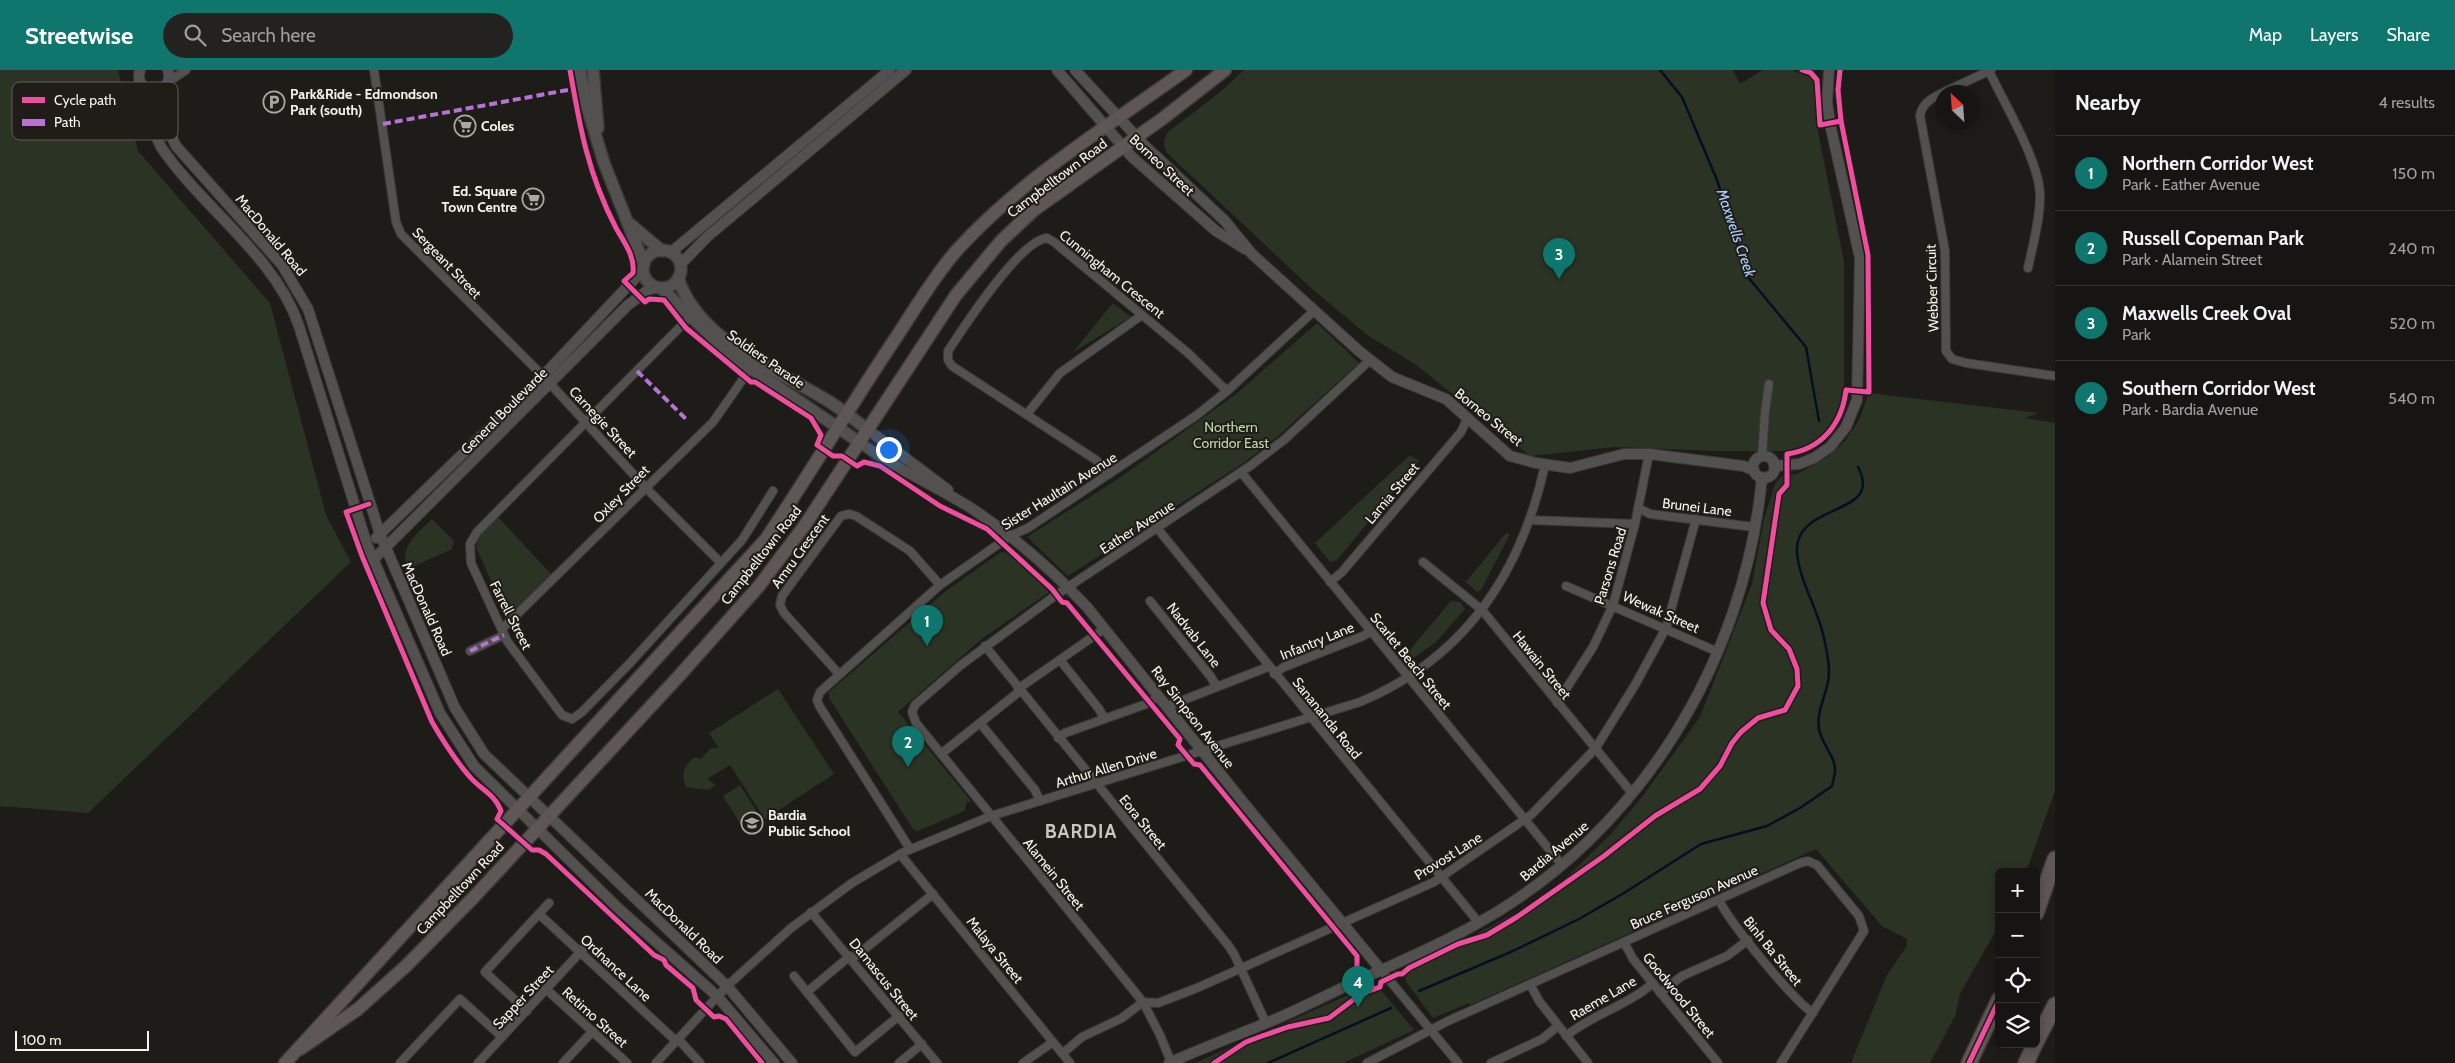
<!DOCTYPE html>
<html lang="en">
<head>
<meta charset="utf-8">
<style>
  :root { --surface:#161513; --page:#232221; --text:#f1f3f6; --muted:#9e9fa0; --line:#353433; --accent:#0f766e }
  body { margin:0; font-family:Cabin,sans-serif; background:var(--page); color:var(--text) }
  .controls { position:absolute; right:15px; bottom:15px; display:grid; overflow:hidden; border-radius:8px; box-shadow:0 2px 12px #0003 }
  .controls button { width:45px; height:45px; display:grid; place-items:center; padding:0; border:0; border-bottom:1px solid var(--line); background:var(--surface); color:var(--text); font:25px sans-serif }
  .compass { position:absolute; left:1935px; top:15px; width:45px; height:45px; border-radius:50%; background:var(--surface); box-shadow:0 2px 12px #0003; rotate:335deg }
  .scale { position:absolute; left:15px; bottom:12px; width:134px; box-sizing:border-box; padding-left:5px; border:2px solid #f6f3ef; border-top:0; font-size:14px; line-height:18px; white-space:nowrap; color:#f6f3ef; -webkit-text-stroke:4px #201c17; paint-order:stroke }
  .you { position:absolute; left:888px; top:379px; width:18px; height:18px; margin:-12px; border:4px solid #fff; border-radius:50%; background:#1a73e8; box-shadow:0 0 0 8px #1a73e833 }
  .badge { display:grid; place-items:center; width:32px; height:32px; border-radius:50%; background:var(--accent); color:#fff; font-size:16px; font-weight:700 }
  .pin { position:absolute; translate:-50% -41px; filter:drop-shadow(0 1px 2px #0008) }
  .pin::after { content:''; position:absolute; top:26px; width:18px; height:15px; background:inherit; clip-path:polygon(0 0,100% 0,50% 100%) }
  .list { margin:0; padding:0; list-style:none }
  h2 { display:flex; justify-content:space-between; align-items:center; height:65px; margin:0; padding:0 20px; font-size:21px }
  h2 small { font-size:16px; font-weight:400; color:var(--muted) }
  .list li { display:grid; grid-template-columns:32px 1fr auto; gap:15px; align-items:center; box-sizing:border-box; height:75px; padding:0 20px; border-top:1px solid var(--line) }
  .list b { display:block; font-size:19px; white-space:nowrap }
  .list p { margin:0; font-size:16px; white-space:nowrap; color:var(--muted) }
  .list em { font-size:16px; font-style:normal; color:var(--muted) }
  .icon { flex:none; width:28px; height:28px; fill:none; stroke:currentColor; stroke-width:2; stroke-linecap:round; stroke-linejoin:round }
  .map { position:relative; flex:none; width:2055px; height:993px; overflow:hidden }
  header { display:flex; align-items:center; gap:30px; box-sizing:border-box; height:70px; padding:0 25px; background:var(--accent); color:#fff }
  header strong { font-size:24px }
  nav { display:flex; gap:28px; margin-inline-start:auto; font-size:18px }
  .search { width:350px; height:45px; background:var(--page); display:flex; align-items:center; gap:12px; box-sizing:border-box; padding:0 18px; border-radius:28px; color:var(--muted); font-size:19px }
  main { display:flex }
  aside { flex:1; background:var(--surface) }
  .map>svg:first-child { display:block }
  .green { fill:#2b3325 }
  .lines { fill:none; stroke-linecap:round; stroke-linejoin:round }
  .stream { stroke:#031021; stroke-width:2.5 }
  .minor-casing { stroke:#3b3937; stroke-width:10 }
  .tertiary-casing { stroke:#3b3937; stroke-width:12 }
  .secondary-casing { stroke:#3b3937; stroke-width:14 }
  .primary-casing { stroke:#3b3937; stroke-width:15 }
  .motorway-casing { stroke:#3b3937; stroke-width:18 }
  .minor { stroke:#52514f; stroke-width:8 }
  .tertiary { stroke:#52514f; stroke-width:10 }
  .secondary { stroke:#52514f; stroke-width:11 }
  .primary { stroke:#5f5755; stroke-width:12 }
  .motorway { stroke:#5f5655; stroke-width:15 }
  .quiet { stroke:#b673d3; stroke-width:4; stroke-dasharray:8 4; stroke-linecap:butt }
  .cycleway-casing { stroke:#201c17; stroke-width:8 }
  .cycleway { stroke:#ef4d9e; stroke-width:5 }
  .labels { text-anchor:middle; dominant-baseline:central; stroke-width:4; stroke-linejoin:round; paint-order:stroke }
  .poi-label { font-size:14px; font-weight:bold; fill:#f6f3ef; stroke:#201c17; text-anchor:start }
  .street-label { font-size:14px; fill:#f6f3ef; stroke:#201c17 }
  .park-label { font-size:14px; fill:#bbdba7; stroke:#201c17 }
  .water-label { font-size:15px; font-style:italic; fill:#a6d0fd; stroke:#201c17 }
  .district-label { font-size:19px; font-weight:bold; letter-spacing:1px; fill:#cbc6bf; stroke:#201c17 }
  .key { fill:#201c17; stroke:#605c58; stroke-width:1 }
  .key-label { font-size:14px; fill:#f6f3ef }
</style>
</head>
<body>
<header>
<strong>Streetwise</strong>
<div class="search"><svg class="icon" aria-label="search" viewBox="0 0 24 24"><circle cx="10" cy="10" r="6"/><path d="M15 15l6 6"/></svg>Search here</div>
<nav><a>Map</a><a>Layers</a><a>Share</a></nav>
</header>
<main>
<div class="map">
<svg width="2055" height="993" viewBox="0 0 2055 993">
  <rect width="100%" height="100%" fill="#1e1c19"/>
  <g class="green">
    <path d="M0,0h118l20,81 132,152 56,212 25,47 -263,251 -88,-7z"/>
    <path d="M1244,0h489l7,14 23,-14h29l18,7 4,6 3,44 27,135v124l-6,28 -12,20 -23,17h-87l-102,-4 -84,9 -115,-92 -48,-29 -58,-49 -142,-133c-4,-8 -4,-14 1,-21l51,-39z"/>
    <path d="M1113,233l18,14 -58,35z"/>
    <path d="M1317,253l42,40 -82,74 -32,25 -177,114 -41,-39 94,-60 115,-83z"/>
    <path d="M1869,323l169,20 -13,5 30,5v368l-29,81h-27v53l-39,69 -5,22 -25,47h-79l36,-88 20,-29v-7l-25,-13 -66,-77 -346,156 -1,-2 -36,15 -28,-38 2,-9 127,-68 35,-28 41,-40 32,-38 58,-80 52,-133 12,-65 11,-35 7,-8 15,-2 29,-16 19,-17 14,-21z"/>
    <path d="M1410,385l9,6 -82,99 -7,2 -15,-19z"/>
    <path d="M498,447l53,57 -41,40 -4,1 -30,-68 3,-10z"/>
    <path d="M432,449l22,22 -2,8 -44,20c-10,-22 10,-36 24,-50z"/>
    <path d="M1506,463l4,1 -29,56 -4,2 -11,-10z"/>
    <path d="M1001,482l7,1 41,35 -1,5 -64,44 -86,75 73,89 -4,1 -3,9 -46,20 -5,-2 -84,-131v-6l117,-101z"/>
    <path d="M1451,531l9,1 5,7 -29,33 -28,20 -5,-4z"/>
    <path d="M778,619l56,85 -69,45 -35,-54 -23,14 9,6 -8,5 -22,-3c-6,-14 -2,-20 8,-30l7,2 10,-11h8l-10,-15z"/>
    <path d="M740,715l21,34 -17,11 -21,-34z"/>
    <path d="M1375,913l39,47 -71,33h-148z"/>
  </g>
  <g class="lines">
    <g class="stream">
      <path d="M1660,0l22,27 35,83 31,97 58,70 13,74"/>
      <path d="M1419,921l94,-40 66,-32 45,-26 77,-49 66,-18 33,-18 32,-22c1,-5 3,-11 3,-15 1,-14 -14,-28 -16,-42 -3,-21 10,-37 10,-56 0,-9 -2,-21 -4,-30 -5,-31 -25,-59 -28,-90 -4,-52 88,-35 61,-86"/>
      <path d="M1268,993l123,-55"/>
    </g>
    <g class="minor-casing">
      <g id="minor">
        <path d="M374,0l22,152 5,12 142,142 102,111 76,76"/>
        <path d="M1989,1c15,32 51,91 51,125 0,24 -7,48 -12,72"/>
        <path d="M168,12l18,-12"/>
        <path d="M1944,22l47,-22"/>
        <path d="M1942,23c-11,6 -20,10 -22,23l25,135 1,100 6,8 14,4 89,13"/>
        <path d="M690,247l-213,215 -7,12 1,19 36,78 55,74 10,4 10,-7 48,-49 112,-123 31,-49"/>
        <path d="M1027,344l33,-41 82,-58"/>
        <path d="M1762,386l3,-45 4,-27"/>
        <path d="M1241,402l321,393"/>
        <path d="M1109,404l-13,-14 -144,-94 -4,-6v-9c16,-24 71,-110 99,-113l7,4 134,111 39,38"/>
        <path d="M1638,438l12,6 104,13"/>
        <path d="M1529,450l106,4"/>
        <path d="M1157,458l322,395"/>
        <path d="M1423,492l59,48 150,183"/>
        <path d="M1330,512l12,-10 119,-140 7,-15"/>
        <path d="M1566,516l152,66"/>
        <path d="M1150,531l61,76 5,9"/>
        <path d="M502,559l211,-207 37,-53"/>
        <path d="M985,576l243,299 6,9 32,69"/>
        <path d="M470,581l34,-16"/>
        <path d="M1060,590l39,49 5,9"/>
        <path d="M839,604l-55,-61 -4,-8 2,-9 59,-80 8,-2 7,2 54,35 30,34"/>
        <path d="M1274,604l10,-7 79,-31 7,-4"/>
        <path d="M1018,619l86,-60"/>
        <path d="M1557,633l36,-56 20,-42 22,-81 14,-70"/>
        <path d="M1168,636l100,-39"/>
        <path d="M980,653l55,67 5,11"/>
        <path d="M1058,668l7,-5 84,-30 10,-7"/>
        <path d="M941,684l79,-63"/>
        <path d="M910,779l-90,-142 -3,-7 3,-8 120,-107 70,-49 18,-8 169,-113 30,-24 88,-81"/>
        <path d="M900,784l170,209"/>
        <path d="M1719,830c11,23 73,99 94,113"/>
        <path d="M811,842l126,151"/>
        <path d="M539,844l137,127"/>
        <path d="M1624,872l9,17 85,104"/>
        <path d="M852,889l81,-65"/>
        <path d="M1381,900l77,93"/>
        <path d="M794,906l61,76 44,-36"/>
        <path d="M1530,914l9,17 49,62"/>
        <path d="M546,919l81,74"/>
        <path d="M807,922l43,-36"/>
        <path d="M1660,923l22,-17 45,-20 21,-16"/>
        <path d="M527,941l-42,-39 64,-69"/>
        <path d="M1566,966c27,-22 61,-30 87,-53"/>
        <path d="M678,969l22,24"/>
        <path d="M1063,983l19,-16 40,-19 21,-16 15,1 39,-15 237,-106 97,-67 64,-66 40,-64 31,-57 30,-109"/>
        <path d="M1171,992l-11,-27 -17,-33 -227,-279 -4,-11 3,-7 46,-40 95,-70 194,-129 35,-27 85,-79"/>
        <path d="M400,993l60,-64 42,38"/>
        <path d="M478,993l107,-116"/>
        <path d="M563,993l30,-32"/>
        <path d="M656,993l71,-77 64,-58 61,-45 52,-31 87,-36 369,-114c105,-44 161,-128 185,-237"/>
        <path d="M899,993l23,-19"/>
        <path d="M1023,993l30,-21"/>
        <path d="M1367,993l81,-42 352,-158 8,-2 9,4 42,51 5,15 -83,132"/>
        <path d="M1491,993l51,-24 16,-13"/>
      </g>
    </g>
    <g class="tertiary-casing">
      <g id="tertiary">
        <path d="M140,0c-8,27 36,27 28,0"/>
        <path d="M1057,0l75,87 84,74 29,18"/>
        <path d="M1075,0l71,77 79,74 27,33 107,97 33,26 54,22 64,57 26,7 34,5 54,-14h25l94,12 11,4"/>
        <path d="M145,19l7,38 9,20c41,61 114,108 138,179l68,219 73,168 34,53 145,143 98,87 57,67"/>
        <path d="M161,20l4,32 11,24 106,119 26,44 72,225 75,174 29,46 243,232 65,77"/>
        <path d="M670,183l220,-183"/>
        <path d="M680,195l27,-28 199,-167"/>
        <path d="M867,359l81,61"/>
        <path d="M859,372c36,27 78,44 115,68 42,28 79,61 113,97l156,195 138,168"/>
        <circle cx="1764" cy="397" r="11"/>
        <path d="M1774,396l25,-2 15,-6 16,-11 16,-20 11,-27 3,-142 -30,-134 -3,-22 2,-32"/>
        <path d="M376,468l167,-162 100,-106"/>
        <path d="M373,490l255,-255 20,-15 9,-3"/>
        <path d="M1169,993c31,-14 63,-26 95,-39 35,-14 68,-32 102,-47 37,-17 76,-33 112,-54 162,-90 267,-263 284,-446"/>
      </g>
    </g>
    <g class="secondary-casing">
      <g id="secondary">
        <path d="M580,0l7,37 17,56 40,101"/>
        <path d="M593,0l5,58"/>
        <path d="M630,154l32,27"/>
        <circle cx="662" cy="199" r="19"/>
        <path d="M678,208c22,66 102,92 155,126 12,8 23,17 34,25"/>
        <path d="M661,218l69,66 129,88"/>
      </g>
    </g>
    <g class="primary-casing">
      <g id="primary">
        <path d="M300,979l58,-40 48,-43 67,-68 206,-222 80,-90 46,-61 151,-230 45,-54 33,-31 128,-91 63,-49"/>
        <path d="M285,993l481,-524c44,-66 85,-134 129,-200 18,-27 41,-66 63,-90 65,-71 150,-123 228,-179"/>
      </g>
    </g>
    <g class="motorway-casing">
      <g id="motorway">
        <path d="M2036,843l19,-54"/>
        <path d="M2036,972l19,-37"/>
        <path d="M1969,993l30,-63"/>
        <path d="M2026,993l9,-19"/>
      </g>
    </g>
    <use href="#minor" class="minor"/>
    <use href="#tertiary" class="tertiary"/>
    <use href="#secondary" class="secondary"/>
    <use href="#primary" class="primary"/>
    <use href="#motorway" class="motorway"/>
    <g class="quiet">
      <path d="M383,54l190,-35"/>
      <path d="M637,301l49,48"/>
      <path d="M470,581l34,-16"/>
    </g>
    <g class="cycleway-casing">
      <g id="cycleway">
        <path d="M570,0c10,58 18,104 46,158 8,14 19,28 17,45l-9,8 21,21 4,-3 15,1 22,28 65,54h4l56,36 10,17 -4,10 16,11h9l15,10 7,-4 16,4 60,40 47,23 65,60 10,13 5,1 113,136 -2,6 16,19 6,1 157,191v12l17,21"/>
        <path d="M1802,0l9,3 6,7 3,45 21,-4"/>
        <path d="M369,434l-23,8 16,44 70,166c11,19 23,38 38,55 10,12 25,17 31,34l-4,8 35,31h7l7,4 108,101 10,5 2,5 27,23 3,12 18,17 5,-1 7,3 36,44"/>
        <path d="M1214,993l32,-21 16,-6 26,-9 41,-9 32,-24 19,-7 1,-5 17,-8h4l7,-6 49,-24 29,-9 30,-18 87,-61 51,-40 45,-27 20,-23 12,-23 9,-11 17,-14 27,-8 13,-24 -1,-17 -8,-20 -18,-19 -8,-27 15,-102 1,-7 8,-9v-31c35,-5 55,-30 59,-64l23,2 -1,-137 -27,-134 -3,-31 2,-20"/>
        <path d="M1969,993l30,-63"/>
      </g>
    </g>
    <use href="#cycleway" class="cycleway"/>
  </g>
  <defs>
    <g id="parking-ring" transform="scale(1.125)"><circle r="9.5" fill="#201c17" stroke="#aaa8a4" stroke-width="1.5"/><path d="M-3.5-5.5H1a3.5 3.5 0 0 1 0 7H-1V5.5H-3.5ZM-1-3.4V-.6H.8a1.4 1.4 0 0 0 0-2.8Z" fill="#aaa8a4"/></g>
    <g id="supermarket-ring" transform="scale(1.125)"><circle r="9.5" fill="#201c17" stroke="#aaa8a4" stroke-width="1.5"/><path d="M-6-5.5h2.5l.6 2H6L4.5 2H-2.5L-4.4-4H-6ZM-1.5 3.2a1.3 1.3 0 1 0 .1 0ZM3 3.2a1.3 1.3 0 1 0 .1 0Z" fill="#aaa8a4"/></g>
    <g id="school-ring" transform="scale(1.125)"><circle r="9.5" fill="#201c17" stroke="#aaa8a4" stroke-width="1.5"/><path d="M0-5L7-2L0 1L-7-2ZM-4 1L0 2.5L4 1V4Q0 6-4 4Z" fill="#aaa8a4"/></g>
  </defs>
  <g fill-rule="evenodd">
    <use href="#parking-ring" x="274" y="32"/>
    <use href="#supermarket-ring" x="465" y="56"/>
    <use href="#supermarket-ring" x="533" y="129"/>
    <use href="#school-ring" x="752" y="753"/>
  </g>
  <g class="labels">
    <g class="poi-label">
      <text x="290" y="24">Park&amp;Ride - Edmondson<tspan x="290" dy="16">Park (south)</tspan></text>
      <text x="481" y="56">Coles</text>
      <text x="517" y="121" text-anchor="end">Ed. Square<tspan x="517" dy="16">Town Centre</tspan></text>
      <text x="768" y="745">Bardia<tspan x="768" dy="16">Public School</tspan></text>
    </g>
    <g class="street-label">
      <text transform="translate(1162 95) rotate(43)">Borneo Street</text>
      <text transform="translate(1057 108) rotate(-37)">Campbelltown Road</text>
      <text transform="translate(271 165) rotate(50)">MacDonald Road</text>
      <text transform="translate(447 193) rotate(46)">Sergeant Street</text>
      <text transform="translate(1112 204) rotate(39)">Cunningham Crescent</text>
      <text transform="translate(1932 218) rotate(-92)">Webber Circuit</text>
      <text transform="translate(766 289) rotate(35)">Soldiers Parade</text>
      <text transform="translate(504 341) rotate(-45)">General Boulevarde</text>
      <text transform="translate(1489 347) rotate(39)">Borneo Street</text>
      <text transform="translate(603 352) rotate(47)">Carnegie Street</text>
      <text transform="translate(1059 421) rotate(-32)">Sister Haultain Avenue</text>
      <text transform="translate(1392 423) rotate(-50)">Lamia Street</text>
      <text transform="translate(621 424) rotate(-46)">Oxley Street</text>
      <text transform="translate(1697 437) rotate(7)">Brunei Lane</text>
      <text transform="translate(1137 457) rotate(-33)">Eather Avenue</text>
      <text transform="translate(800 481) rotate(-54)">Amru Crescent</text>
      <text transform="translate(761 485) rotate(-52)">Campbelltown Road</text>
      <text transform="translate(1610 496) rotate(-73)">Parsons Road</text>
      <text transform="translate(427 539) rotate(66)">MacDonald Road</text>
      <text transform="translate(1661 542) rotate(24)">Wewak Street</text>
      <text transform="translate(511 545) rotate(63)">Farrell Street</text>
      <text transform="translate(1194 565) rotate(52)">Nadvab Lane</text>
      <text transform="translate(1317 571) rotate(-22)">Infantry Lane</text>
      <text transform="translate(1411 591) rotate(51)">Scarlet Beach Street</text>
      <text transform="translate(1542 595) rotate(51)">Hawain Street</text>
      <text transform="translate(1193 647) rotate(52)">Ray Simpson Avenue</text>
      <text transform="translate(1327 648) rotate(51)">Sanananda Road</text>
      <text transform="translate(1106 698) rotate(-17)">Arthur Allen Drive</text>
      <text transform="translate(1143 752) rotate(51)">Eora Street</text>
      <text transform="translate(1554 781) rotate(-40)">Bardia Avenue</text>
      <text transform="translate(1448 786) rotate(-32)">Provost Lane</text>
      <text transform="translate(1054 804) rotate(51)">Alamein Street</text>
      <text transform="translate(460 818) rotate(-47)">Campbelltown Road</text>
      <text transform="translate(1694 827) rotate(-24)">Bruce Ferguson Avenue</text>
      <text transform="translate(684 856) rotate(44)">MacDonald Road</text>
      <text transform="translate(995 880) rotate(51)">Malaya Street</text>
      <text transform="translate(1773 881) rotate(51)">Binh Ba Street</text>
      <text transform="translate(616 898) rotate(43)">Ordnance Lane</text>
      <text transform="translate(884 909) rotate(51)">Damascus Street</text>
      <text transform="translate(1679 925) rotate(51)">Goodwood Street</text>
      <text transform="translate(523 927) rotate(-47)">Sapper Street</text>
      <text transform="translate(1603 928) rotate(-30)">Raeme Lane</text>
      <text transform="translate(595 947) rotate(42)">Retimo Street</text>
    </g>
    <g class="park-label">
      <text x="1231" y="357">Northern<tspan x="1231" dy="16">Corridor East</tspan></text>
    </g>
    <g class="water-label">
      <text transform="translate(1736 163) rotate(71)">Maxwells Creek</text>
    </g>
    <g class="district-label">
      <text x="1081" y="761">BARDIA</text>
    </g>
  </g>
  <rect x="12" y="12" width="166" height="58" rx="8" class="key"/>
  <rect x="22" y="27" width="23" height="6" fill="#ef4d9e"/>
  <rect x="22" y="49" width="23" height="7" fill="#b673d3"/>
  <g class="key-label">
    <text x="54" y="35">Cycle path</text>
    <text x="54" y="57">Path</text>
  </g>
</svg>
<div class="controls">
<button>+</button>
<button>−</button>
<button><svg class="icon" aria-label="locate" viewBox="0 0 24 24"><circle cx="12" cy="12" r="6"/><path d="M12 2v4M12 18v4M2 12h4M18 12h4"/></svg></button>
<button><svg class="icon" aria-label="layers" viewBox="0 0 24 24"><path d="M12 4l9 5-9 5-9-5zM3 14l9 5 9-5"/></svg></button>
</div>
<svg class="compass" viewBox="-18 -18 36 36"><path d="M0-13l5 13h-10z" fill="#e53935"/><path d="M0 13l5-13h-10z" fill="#9e9fa0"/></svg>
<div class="scale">100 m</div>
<div class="you"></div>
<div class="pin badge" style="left:927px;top:576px">1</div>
<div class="pin badge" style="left:908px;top:697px">2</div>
<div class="pin badge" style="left:1559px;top:209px">3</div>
<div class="pin badge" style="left:1358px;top:937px">4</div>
</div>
<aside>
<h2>Nearby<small>4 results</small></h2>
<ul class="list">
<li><span class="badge">1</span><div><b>Northern Corridor West</b><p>Park · Eather Avenue</p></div><em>150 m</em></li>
<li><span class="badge">2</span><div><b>Russell Copeman Park</b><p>Park · Alamein Street</p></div><em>240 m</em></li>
<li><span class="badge">3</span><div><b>Maxwells Creek Oval</b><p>Park</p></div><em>520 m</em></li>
<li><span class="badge">4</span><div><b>Southern Corridor West</b><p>Park · Bardia Avenue</p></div><em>540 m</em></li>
</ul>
</aside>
</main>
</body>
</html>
